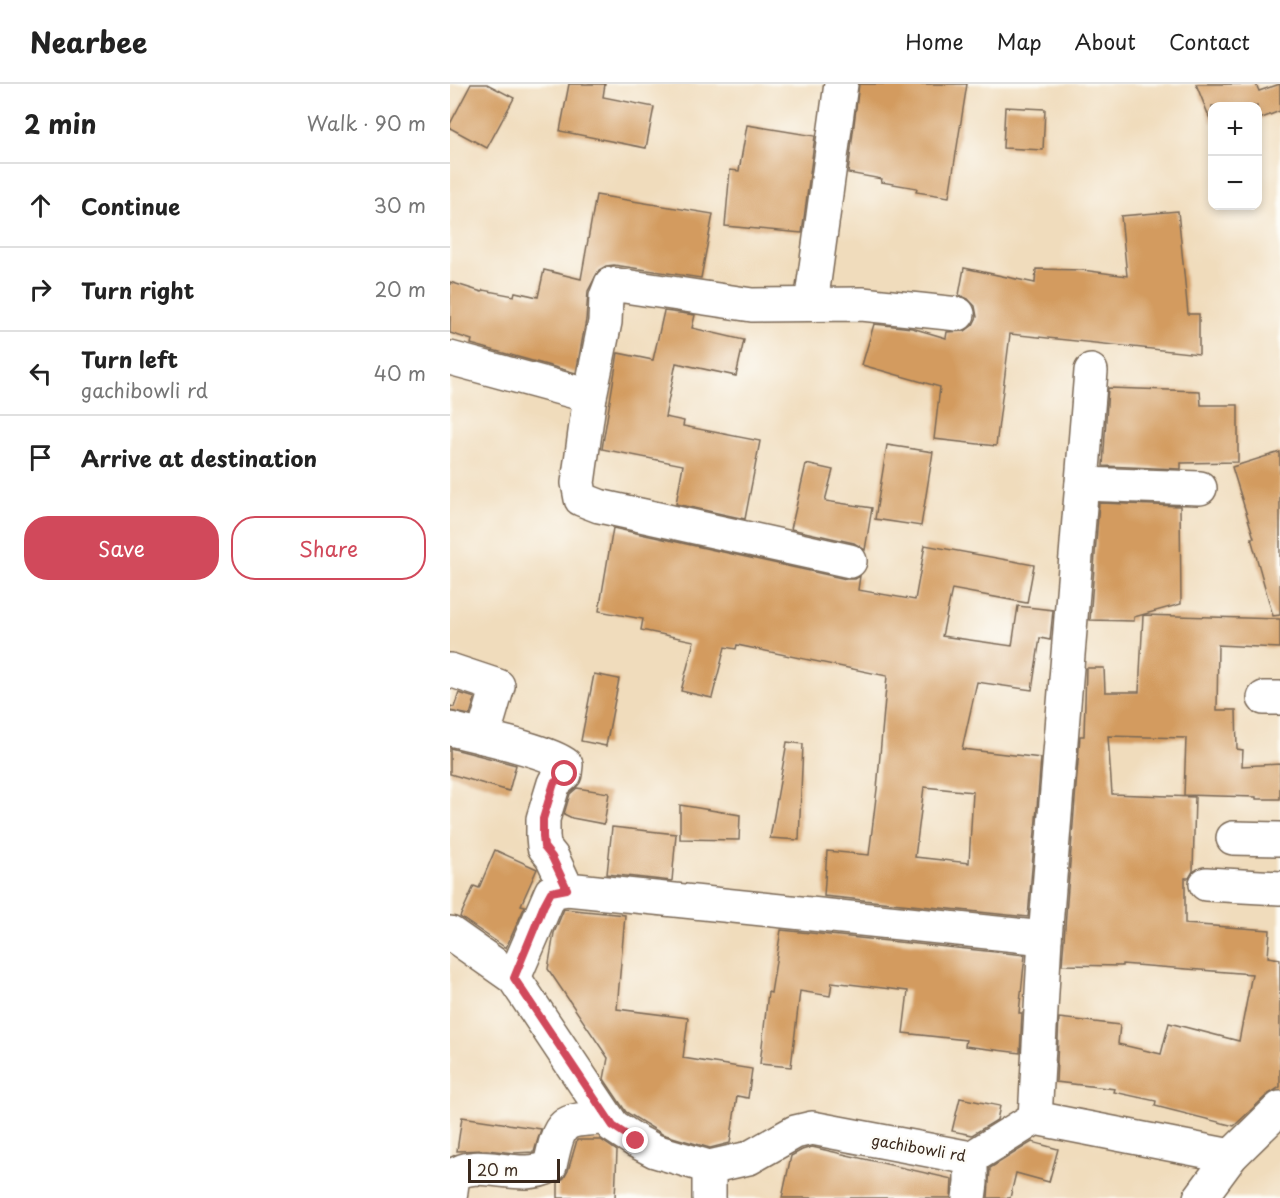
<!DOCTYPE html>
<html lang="en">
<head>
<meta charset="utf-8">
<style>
  :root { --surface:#fff; --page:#f2f2f2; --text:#222; --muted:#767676; --line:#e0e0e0; --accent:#d1495b }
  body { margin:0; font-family:"Playpen Sans",sans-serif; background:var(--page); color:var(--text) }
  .controls { position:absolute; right:18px; top:18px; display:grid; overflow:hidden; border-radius:12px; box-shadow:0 3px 9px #0003 }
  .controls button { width:54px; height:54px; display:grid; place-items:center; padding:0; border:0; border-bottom:2px solid var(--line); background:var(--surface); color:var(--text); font:30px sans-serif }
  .scale { position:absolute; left:18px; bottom:15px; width:92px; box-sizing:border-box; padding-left:6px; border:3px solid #3b2a1e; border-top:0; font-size:16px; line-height:21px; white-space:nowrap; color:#3b2a1e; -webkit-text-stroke:4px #fdfcf7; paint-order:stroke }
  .stop { position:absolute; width:18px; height:18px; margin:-14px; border:4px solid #d1495b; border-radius:50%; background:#fff }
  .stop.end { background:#d1495b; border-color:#fff; box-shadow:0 2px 6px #0008 }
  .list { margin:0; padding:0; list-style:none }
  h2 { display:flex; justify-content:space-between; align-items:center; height:78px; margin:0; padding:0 24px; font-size:26px }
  h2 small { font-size:20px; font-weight:400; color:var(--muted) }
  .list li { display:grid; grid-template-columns:39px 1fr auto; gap:18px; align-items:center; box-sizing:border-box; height:84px; padding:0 24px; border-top:2px solid var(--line) }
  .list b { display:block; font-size:22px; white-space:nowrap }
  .list p { margin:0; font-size:20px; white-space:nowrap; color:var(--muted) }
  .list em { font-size:20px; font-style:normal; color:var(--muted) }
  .actions { display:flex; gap:12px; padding:18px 24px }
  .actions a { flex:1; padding:14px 0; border:2px solid var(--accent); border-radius:24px; text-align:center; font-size:21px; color:var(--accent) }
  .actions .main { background:var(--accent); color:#fff }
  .icon { flex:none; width:33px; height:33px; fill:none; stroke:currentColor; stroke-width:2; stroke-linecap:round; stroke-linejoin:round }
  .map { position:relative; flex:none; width:830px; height:1114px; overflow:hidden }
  header { display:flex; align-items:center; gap:36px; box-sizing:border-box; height:84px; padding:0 30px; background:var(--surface); border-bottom:2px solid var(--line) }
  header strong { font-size:28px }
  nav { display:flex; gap:33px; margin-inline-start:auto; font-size:21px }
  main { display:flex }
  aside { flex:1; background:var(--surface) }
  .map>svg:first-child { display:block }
  .building { fill:#d39b5e; fill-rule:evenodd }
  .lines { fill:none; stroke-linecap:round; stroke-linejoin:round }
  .minor-casing { stroke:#7a6855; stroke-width:36 }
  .minor { stroke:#fff; stroke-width:33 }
  .route { stroke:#d1495b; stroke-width:8 }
  .labels { text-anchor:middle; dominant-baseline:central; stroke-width:5; stroke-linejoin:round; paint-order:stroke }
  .street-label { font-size:15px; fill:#3b2a1e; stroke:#fdfcf7 }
</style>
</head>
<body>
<header>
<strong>Nearbee</strong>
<nav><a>Home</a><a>Map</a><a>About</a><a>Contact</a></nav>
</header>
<main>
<aside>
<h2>2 min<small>Walk · 90 m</small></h2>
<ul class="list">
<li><svg class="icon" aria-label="ahead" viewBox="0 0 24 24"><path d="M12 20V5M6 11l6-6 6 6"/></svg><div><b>Continue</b></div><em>30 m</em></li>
<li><svg class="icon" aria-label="right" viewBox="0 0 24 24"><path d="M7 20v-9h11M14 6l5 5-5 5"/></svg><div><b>Turn right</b></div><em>20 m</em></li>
<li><svg class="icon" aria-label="left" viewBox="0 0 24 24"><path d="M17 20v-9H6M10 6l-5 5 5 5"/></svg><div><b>Turn left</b><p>gachibowli rd</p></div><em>40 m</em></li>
<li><svg class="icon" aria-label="arrive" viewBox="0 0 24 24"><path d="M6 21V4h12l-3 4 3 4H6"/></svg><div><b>Arrive at destination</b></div></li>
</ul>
<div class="actions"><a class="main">Save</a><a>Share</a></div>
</aside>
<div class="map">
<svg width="830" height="1114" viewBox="0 0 830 1114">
  <rect width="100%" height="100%" fill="#fdfcf7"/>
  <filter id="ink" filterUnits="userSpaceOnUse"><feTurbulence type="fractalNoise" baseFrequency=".0167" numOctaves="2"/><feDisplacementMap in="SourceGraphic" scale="12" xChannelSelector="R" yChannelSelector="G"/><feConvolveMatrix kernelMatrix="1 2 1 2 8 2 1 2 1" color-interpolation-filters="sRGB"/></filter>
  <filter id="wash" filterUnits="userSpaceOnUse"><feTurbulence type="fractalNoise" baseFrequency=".008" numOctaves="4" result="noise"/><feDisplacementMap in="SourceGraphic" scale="24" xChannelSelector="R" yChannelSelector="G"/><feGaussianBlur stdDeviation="1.35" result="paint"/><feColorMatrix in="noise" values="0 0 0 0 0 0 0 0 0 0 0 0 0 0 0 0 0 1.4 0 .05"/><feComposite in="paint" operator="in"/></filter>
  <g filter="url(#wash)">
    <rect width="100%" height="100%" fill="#f0dcbc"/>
    <g id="blocks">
      <g class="building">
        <path d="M21,0h16l27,14 -27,50 -37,-20v-4z"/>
        <path d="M119,0h36l-2,13 51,10 -8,41 -86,-17z"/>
        <path d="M409,0h108l-18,113 -33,-5 1,-4 -36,-6 1,-3 -34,-6z"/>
        <path d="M746,0h60l3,7 21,-7v27l-23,9v-14h-45v18z"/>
        <path d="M555,23l40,2 -2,41 -40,-2z"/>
        <path d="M297,41l68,11 -13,97 -77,-7 5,-56 9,1z"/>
        <path d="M146,111l117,19 -12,64 -87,-13 -8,1 -7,4 -11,21 -2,29 -10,53 -105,-29 1,-4 -22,-7v-51l32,10 1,-2 31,6 1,-4 23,5 6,-27 37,9z"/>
        <path d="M728,127l10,103h11v40l-189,-20 -14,112 -62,-7 6,-52 -78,-22 12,-41 38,4 34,10 1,-6 18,-1 8,-6 4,-8 -2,-11 -7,-7 -9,-4 5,-27 71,15 1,-14 46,1 45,6 -6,-60z"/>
        <path d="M214,227l31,4 -3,13 52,12 -8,36 -60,-13 -11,54 19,4 -1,5 77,15 -15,78 -69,-15 7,-39 -81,-16 16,-96 35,7z"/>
        <path d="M658,304l92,3 1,14h37v57l-57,1v6l-78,-3z"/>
        <path d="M437,361l46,7 -12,74 -46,-7z"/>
        <path d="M830,368v163l-7,1 -22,-78h3l-22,-71z"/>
        <path d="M356,380l27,6 -8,31 47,7 -7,42 -11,-7 -63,-14z"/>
        <path d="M649,419l81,3 1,98 -47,13v4l-44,-1z"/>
        <path d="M163,444l233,51h9l5,-3 -2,14 57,10 10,-55 109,20 -7,38 -75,-14 -10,47 70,10 6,-40 35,4 -3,30 -10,-2 -8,52 -55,-8 -15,67 79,9 -13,159 -204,-21 3,-45 42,4 8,-66 10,-113 -150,-31 -1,4 -11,-2 -13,51 -31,-7 13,-50 -53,-11 2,-11 -44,-8zM474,703l49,5 -4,71 -54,-6z"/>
        <path d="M693,531l137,4v29l-62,-3 -1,65h19l1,39 6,1 -1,16 38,-2v35h-24v-2l-72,-2 2,-57 -78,-2 4,58 83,3 -2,74 -4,7h-4v46l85,6 -2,27 12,2v128l-13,8 -33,31 -79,-20 1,-5 -42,-9 1,-3 -59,-7 3,-64 61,7 -2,19 43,10 8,-31 70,18 13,-67 -130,-10v2l-60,-1 18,-229h4l2,-68h18l1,24h34z"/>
        <path d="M144,590l25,5 -13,67 -25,-5z"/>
        <path d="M9,609l16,5 -5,17 -20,-4v-5l4,1z"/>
        <path d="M337,658l16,2 -4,96 -29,-2z"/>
        <path d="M0,664l66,17 -7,26 -59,-17z"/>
        <path d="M127,704l32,5 -5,31 -32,-6 -8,-4 6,-20z"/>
        <path d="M230,721l60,10 -1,25 -59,-1z"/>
        <path d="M162,743l64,7 -4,47 -65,-7z"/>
        <path d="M45,766l42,19 -16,36 4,1 -19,42 -46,-31 14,-31 5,2z"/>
        <path d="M114,825l61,6 -8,94 71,9 -5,40 69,11 -4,29 -11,-2 -7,47 -20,5 -48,-14 -36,-22 -22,-33 4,-21 -60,-89 6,-36z"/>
        <path d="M331,846l244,25 -6,58h3l-2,40 -55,-7 1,-6 -63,-7 5,-42 -76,-9 -2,14 -30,-5 -9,76 -31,-3 8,-72 3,1z"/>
        <path d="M510,1014l40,8 -3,14 -25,15 -20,-4z"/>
        <path d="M12,1033l79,12 -7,23 -20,1 -27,-3 -30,1z"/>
        <path d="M127,1056h24l16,11 -2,47h-57v-15l6,-5 4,-7z"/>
        <path d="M582,1058l26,7 -9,33 -33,-9 -6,25h-22l2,-30z"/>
        <path d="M362,1063l140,32 -1,19h-169l9,-42 11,-6z"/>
      </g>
    </g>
  </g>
  <g filter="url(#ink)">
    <use href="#blocks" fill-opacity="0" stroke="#7a6855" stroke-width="1.5"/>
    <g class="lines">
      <g class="minor-casing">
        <g id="minor">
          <path d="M361,220l30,-220"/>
          <path d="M0,274l140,38 -12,87 3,16 18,7 251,55"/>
          <path d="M140,312l15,-74 1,-25 5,-13 141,21 110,-1 96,10"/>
          <path d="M632,400l118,4"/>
          <path d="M0,586l48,16 -15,51"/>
          <path d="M814,614h16"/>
          <path d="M0,645c24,6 100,22 116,36l-1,9 -11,9 -11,36v17l1,11 8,10 15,32"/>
          <path d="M783,754l47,1"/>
          <path d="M756,800l74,4"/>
          <path d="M0,849l64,45 99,148 23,15 19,10 54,16 40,-9 46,-26 17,-4 159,30 64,-40 196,38"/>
          <path d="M64,894l37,-86 16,-3 478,49"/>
          <path d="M585,1034l10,-180 46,-567"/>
          <path d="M0,1114l3,-22c24,-20 67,7 97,-10 10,-47 11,-46 57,-48"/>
          <path d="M259,1114v-31"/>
          <path d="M519,1114l2,-15v-25"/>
          <path d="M750,1114l31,-42 49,-48"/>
        </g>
      </g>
      <use href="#minor" class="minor"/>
    </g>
  </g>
  <g class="lines" filter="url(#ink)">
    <path class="route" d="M115,690l-11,9 -11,36v17l1,11 8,10 15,32 -16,3 -7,13 -30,73 99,148 23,15"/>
  </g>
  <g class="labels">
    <g class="street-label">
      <text transform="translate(469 1063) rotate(10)">gachibowli rd</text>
    </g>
  </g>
</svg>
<div class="controls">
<button>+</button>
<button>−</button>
</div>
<div class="scale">20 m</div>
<div class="stop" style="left:115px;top:690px"></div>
<div class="stop end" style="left:186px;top:1057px"></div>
</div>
</main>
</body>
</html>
